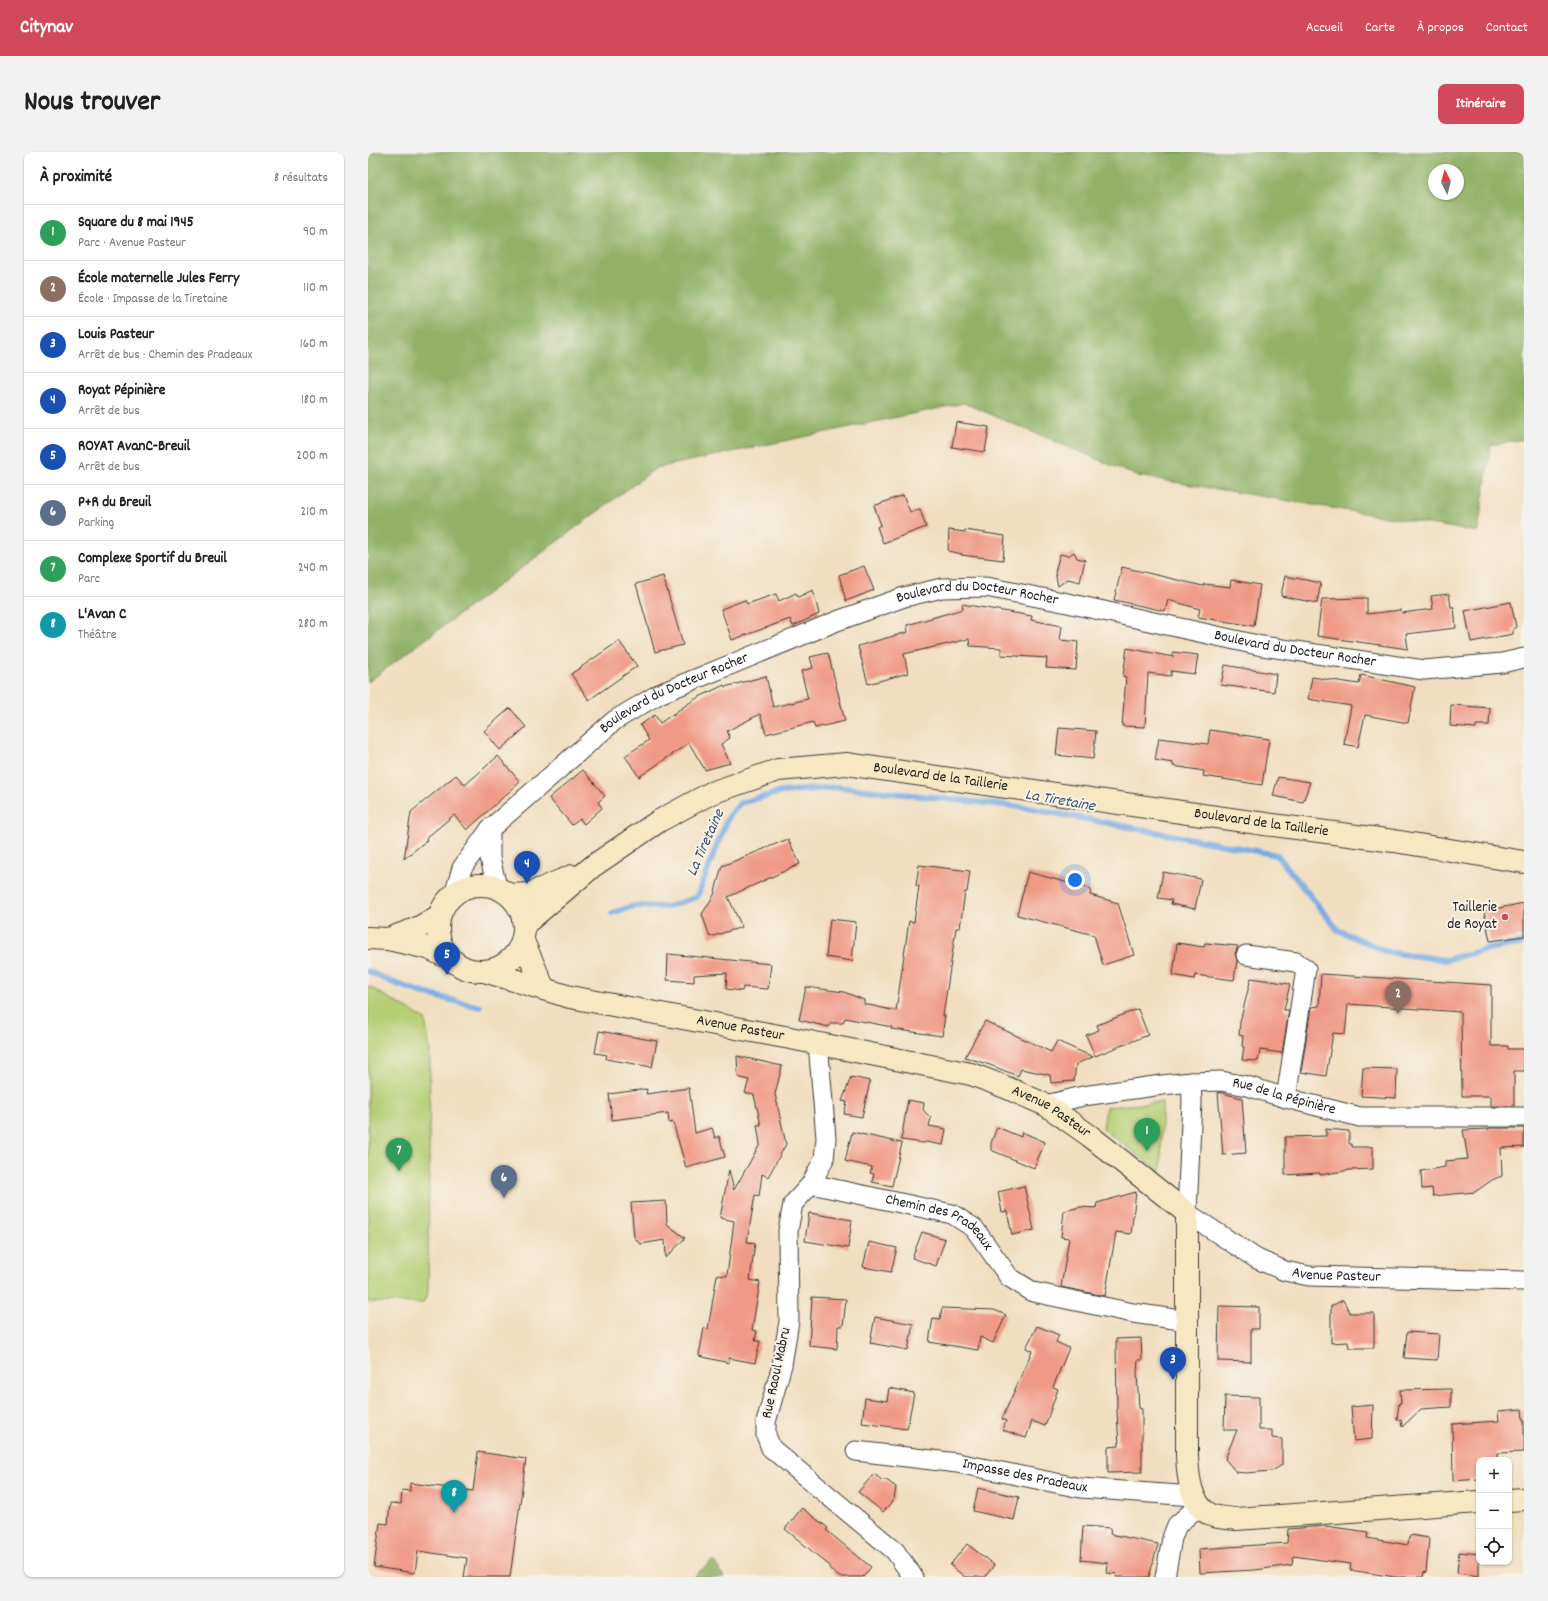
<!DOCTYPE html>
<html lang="fr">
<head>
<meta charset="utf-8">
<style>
  :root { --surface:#fff; --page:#f2f2f2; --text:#202124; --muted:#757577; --line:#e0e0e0; --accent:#d1495b }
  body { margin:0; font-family:Dekko,sans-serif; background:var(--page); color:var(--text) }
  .controls { position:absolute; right:12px; bottom:12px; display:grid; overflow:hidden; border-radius:8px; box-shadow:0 1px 3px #0004 }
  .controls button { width:36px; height:36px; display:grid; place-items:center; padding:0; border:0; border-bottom:1px solid var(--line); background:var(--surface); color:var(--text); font:20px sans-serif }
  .compass { position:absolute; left:1060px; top:12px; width:36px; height:36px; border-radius:50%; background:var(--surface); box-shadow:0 1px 3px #0004; rotate:354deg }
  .you { position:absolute; left:707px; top:728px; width:14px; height:14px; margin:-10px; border:3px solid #fff; border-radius:50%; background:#1a73e8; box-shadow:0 0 0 6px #1a73e833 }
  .badge { display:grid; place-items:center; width:26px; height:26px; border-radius:50%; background:var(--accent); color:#fff; font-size:13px; font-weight:700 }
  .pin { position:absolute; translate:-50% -33px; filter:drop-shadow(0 1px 2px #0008) }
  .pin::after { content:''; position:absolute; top:21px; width:14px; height:12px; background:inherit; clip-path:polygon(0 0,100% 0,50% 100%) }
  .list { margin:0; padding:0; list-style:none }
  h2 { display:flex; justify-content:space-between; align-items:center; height:52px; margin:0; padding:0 16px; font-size:17px }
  h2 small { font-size:13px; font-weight:400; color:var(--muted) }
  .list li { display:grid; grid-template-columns:26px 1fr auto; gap:12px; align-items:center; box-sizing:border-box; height:56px; padding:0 16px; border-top:1px solid var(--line) }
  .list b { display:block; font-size:15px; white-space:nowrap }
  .list p { margin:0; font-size:13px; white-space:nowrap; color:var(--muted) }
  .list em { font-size:13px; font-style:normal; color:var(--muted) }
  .icon { flex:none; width:22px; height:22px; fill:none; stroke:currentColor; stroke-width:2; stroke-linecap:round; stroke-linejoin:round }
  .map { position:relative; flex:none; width:1156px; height:1425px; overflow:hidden; border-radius:8px }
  header { display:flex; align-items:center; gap:24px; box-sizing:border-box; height:56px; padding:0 20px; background:var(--accent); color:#fff }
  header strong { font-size:19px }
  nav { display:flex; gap:22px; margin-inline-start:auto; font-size:14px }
  .intro { display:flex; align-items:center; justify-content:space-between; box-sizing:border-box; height:96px; padding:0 24px }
  h1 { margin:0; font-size:28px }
  .button { padding:10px 18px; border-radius:8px; background:var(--accent); color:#fff; font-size:14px; font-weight:700 }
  main { display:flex; gap:24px; padding:0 24px }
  aside { flex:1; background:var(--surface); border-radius:8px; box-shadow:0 1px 3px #0004 }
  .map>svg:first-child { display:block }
  .green { fill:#b5ce74; stroke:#687548 }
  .forest { fill:#90b166; stroke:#566641; fill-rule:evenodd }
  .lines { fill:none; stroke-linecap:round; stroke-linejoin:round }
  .stream { stroke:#77aae3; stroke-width:6 }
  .building { fill:#f09986 }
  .street-casing { stroke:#3c3935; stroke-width:21 }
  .secondary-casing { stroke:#3c3935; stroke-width:24 }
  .street { stroke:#fff; stroke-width:19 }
  .secondary { stroke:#f7e8c3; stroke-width:22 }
  .poi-dot { fill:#d1495b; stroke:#f7f3e8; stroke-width:1.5 }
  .labels { text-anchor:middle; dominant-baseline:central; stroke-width:4; stroke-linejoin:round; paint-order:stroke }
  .street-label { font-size:15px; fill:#1c1c1c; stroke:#f7f3e8 }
  .poi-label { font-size:15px; fill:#1c1c1c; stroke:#f7f3e8; text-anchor:end }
  .water-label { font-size:16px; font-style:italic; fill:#40556c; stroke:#f7f3e8 }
</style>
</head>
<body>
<header>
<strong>Citynav</strong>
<nav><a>Accueil</a><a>Carte</a><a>À propos</a><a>Contact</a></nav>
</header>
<div class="intro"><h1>Nous trouver</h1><a class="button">Itinéraire</a></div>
<main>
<aside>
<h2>À proximité<small>8 résultats</small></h2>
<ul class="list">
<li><span class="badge" style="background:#2e9e5b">1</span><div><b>Square du 8 mai 1945</b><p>Parc · Avenue Pasteur</p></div><em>90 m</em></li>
<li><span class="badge" style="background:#8d6e63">2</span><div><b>École maternelle Jules Ferry</b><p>École · Impasse de la Tiretaine</p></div><em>110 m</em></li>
<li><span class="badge" style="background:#1a4fb4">3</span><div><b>Louis Pasteur</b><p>Arrêt de bus · Chemin des Pradeaux</p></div><em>160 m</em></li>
<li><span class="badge" style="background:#1a4fb4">4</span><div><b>Royat Pépinière</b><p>Arrêt de bus</p></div><em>180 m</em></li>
<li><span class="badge" style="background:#1a4fb4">5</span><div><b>ROYAT AvanC-Breuil</b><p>Arrêt de bus</p></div><em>200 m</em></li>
<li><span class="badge" style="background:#5c6f8a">6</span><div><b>P+R du Breuil</b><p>Parking</p></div><em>210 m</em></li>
<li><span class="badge" style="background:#2e9e5b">7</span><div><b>Complexe Sportif du Breuil</b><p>Parc</p></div><em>240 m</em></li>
<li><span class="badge" style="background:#0f9aa8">8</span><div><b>L'Avan C</b><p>Théâtre</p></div><em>280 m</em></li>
</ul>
</aside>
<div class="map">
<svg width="1156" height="1425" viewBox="0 0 1156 1425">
  <rect width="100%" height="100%" fill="#f7f3e8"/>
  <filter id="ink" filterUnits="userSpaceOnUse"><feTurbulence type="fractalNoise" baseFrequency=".025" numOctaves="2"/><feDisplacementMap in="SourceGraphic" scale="8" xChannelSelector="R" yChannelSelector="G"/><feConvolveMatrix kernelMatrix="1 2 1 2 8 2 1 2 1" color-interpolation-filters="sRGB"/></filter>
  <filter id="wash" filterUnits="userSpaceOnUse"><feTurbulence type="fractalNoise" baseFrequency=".012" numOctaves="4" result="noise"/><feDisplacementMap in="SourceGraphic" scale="16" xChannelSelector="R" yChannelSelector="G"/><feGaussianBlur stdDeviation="0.9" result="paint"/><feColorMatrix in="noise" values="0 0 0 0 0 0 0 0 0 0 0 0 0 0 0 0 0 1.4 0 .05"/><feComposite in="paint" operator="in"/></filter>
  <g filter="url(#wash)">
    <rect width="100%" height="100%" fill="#f1dec0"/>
    <g class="green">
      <path d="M0,834l57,33 5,31 -2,243 -5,10 -55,-1z"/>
      <path d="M794,950v6l-1,64 -58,-43 3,-22z"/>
    </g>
    <g class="forest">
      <path d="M0,0h1156v287l-33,6 -13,87 -341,-56 -173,-73 -308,65 -288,214zM1066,18h24v24h-24z"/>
      <path d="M345,1408l11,17h-31z"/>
    </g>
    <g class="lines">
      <g class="stream">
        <path d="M244,761l22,-7 33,1 30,-10 31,-79 12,-15 41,-11 57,-5 184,20 255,48 61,75 49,22 59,8 45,-12 33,-5"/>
        <path d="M0,819c36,19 73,27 112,36"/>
      </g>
    </g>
    <g id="blocks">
      <g class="building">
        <path d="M588,270l33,5 -4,25 -33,-5z"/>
        <path d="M535,343l7,17 10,-3 6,18 -43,16 -6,-16 4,-2 -7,-19z"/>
        <path d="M581,378l16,2v-2l40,6 -2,24 -42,-5 1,-1 -14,-3z"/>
        <path d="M706,400l3,6 8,2 -5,22 -12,-3 -10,7 -3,-14 5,-18 8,2z"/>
        <path d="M496,414l10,24 -28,11 -7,-26z"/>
        <path d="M754,415l81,19 1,-2 26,3 1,-7 29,5 -6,41 -56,-9 2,-8 -32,-9 -3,11 -51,-11z"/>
        <path d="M295,424l20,69 -28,7 -19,-68z"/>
        <path d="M917,424l36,7 -4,20 -36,-7z"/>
        <path d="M445,438l6,24 -26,12 -3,-7 -58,21 -11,-31 24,-9 2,4 29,-10 3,7 17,-8 2,4z"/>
        <path d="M1081,442l2,13h3l2,21 -50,6 2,15 -91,-13 5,-37 45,-1v16l34,-4 1,3 31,-4 -2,-13z"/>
        <path d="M1143,450l5,25 -3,2v5l-42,8 -6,-31z"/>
        <path d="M594,452l70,12 -1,4 31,6 -2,14 18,2 -2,28 -30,-2 1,-10 -46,-3v-7l-31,-2 -1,-7 -65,15 4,19 -40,11 -10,-38 50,-14 -1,-7 56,-16z"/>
        <path d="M251,489l18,25 -48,34 -18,-26z"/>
        <path d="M759,496l46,9v-5l25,3 -3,19 -24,-3v5l-23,-3 -3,54 -23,-1 4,-49 -3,-1z"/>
        <path d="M460,501l17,68 -30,7 -2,-6 -47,12 -6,-20 -33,17 3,7 -9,6 9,19 -25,7 -16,-27 -50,34 -14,-21 24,-16 -9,-15 15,-10 5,8 13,-9 1,2 -1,-2 22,-15 29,-14 1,2 41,-11 7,31 35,-8 -7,-28 12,-3 -3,-11z"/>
        <path d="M857,513l51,9 -2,18 -53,-7z"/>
        <path d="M993,523l54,12 -7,36 -43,-8 -7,32 -14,-3 7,-38 -43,-7 4,-22 47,7z"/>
        <path d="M1083,553l39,3 -1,17h-13v3l-26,-2z"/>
        <path d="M142,556l16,19 -26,23 -16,-19z"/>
        <path d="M691,576l37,3 -3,28 -37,-4z"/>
        <path d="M842,578l59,9 -7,46 -59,-9 1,-5 -31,-5v-3l-18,-3 4,-22 49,6z"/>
        <path d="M130,604l22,26 -53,48 -13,-15 -28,23 1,2 -23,19 7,-47 45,-37 9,10z"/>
        <path d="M215,618l22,26 -7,6 4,6 -18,16 -4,-5 -8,6 -23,-27z"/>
        <path d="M910,625l32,5 -7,20 -30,-6z"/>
        <path d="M420,687l12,25 -72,33 14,30 -32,10 -8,-23 12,-19 8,-29z"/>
        <path d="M551,713l51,6 -3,21h-2l-5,36h-4l-13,88h2l-3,20 -51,-7 1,-2 -47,-9 -2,5h-12l-2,4 -30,-7 7,-33 38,5 20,8v4l32,7 13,-90 5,1 5,-36h-3z"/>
        <path d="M660,720l63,17 -1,6 28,8 16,52 -31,10 -9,-30 -77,-20z"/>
        <path d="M795,720l38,7 -6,30 -24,-5 1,-4 -14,-2z"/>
        <path d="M1156,751v33l-34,5 -6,-30z"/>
        <path d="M462,767l26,3 -4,39 -26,-4z"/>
        <path d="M809,791l27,4 1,-4 33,3 -3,8 2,6 -3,20 -39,-5 -1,4 -21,-4z"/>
        <path d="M300,802l103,10 -3,25 -25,-2 -1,4 -16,-2 1,-16 -33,2v7l-27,-2z"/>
        <path d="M953,822l170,11v61h17v3h16v22h-10v35h-23v-10h-29l-1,-84 -113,-8 -3,30 -12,-1 -7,43 -25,-4 10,-65 8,-1z"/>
        <path d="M883,826l39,6 -6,26h5l-7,43 -22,-3 -2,11 -16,-1 2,-13 -2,-1 1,-10 -4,-1 1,-13z"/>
        <path d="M770,857l10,26 -53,21 -9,-21 13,-5 -2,-5z"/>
        <path d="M617,869l66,31 6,-11 36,16 -17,7 -2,17 -23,2 -1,-8 -29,-6 -3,7 -28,-11 -25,-8z"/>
        <path d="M231,879l58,10 -5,26 -46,-8 1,-4 -12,-2z"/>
        <path d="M369,904l45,10 -7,28 11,50 -18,33 -6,-3 -3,22 -4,-1 -8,47 8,1 -5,37 10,2 -8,48 5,1 -2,10h5l-5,22 -26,-5v5l-30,-7 5,-28 4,1 9,-54 10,1 7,-55 -14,-3 9,-48 5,20 26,-46 -3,-19h4l-7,-30 -9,-2 4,-13 -11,-3z"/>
        <path d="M995,916l34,1 -1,29 -35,-2z"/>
        <path d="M483,925l19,4 -8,36 -18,-3 3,-12 -5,-1z"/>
        <path d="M321,936l6,45 17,-5 3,10 4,-2 6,21 -39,11 -13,-46 -4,1 -1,-10 -56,7 -3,-26 38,-5 -1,5z"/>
        <path d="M850,940l24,6 4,55 -23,2z"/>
        <path d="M540,948l16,3 -1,7 8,8 -2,8 17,3 -3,16 -17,-3 -2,1 -23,-3z"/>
        <path d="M629,975l24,10 1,-5 23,10 -11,26 -43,-18v-7z"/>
        <path d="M1121,976h35v19l-23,1 1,28 -10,4 -17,12 -42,4 -1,-8 -10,1 -1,-18 24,-4v-6l23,-2 -5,-29 26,-1z"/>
        <path d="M958,977l23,2v13h3v3h21v22l-23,1 -30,5v-2l-35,2v-38l41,-1z"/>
        <path d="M484,980l50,11 -10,43 -20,-4 2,-8 -4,-1 2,-6 -27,-6z"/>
        <path d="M656,1034l10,44 -22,5 -5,-24 -5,1 -4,-20z"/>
        <path d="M768,1040l-5,42 -15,-2 -11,64 -44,-9 8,-49 -8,-1 3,-26 16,-4 16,1 1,-5z"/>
        <path d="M298,1049l1,23 18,14 -19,20 -1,-18 -25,4 -6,-7 -3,-34z"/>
        <path d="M441,1061l43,7 -4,28 -43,-7z"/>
        <path d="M554,1080l23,7 -9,27 -24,-8z"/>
        <path d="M501,1090l28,6 -6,24 -28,-5z"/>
        <path d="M444,1145l34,2 -3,27h-5l-1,23 -28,-3z"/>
        <path d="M975,1148l7,13h24v35h-25l-1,-6 -17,1v-37z"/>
        <path d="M851,1154l40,1v22h-8v33l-33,-1z"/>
        <path d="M574,1156l52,2 12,5 -13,28 -13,-6 -2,13 -49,-8 4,-24 7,1z"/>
        <path d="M507,1165l38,7 -5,26 -38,-7z"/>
        <path d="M669,1174l22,9 -3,7 13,6 -16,39 5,2 -13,37 -13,-5 -6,17 -23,-8 3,-9 -4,-2 30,-68 -6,-3z"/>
        <path d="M1039,1180l32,2 -2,26 -33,-2z"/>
        <path d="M773,1186l1,22h-4l-1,13 2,35 3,1v63l-34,1v-26l11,-1 -2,-34 -1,-73z"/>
        <path d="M521,1236l25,5 -7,36 -45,-6 3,-25 22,3z"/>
        <path d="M1083,1237v18l-30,2 -19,18 -1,-7h-4l2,-17h2l-1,-13z"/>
        <path d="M857,1244l34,1v33h13v8l10,1v26l-10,6 -27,2 -9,-1 -11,-13 12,-29h-13z"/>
        <path d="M1005,1253l-1,34 -18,2 -3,-34z"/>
        <path d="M1154,1257l1,11h1v32l-27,1v7h-18v19l-26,2 -1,-57 47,-3 -1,-10z"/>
        <path d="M110,1300l48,7 -16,118h-46l3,-19 -49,-7 -3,22 -41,-6 6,-44 8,1 2,-21 11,1 1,-14 8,1v-8l63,8z"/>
        <path d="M506,1322l9,7 2,-2 11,8 -2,12 -11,13 -25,-20z"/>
        <path d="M610,1336l41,9 -5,23 -41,-9z"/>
        <path d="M434,1356l26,20 -2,2 45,37 -8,10h-24l-10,-9 1,-2 -45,-37z"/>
        <path d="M715,1374l28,2 -1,6 48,10 -9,33h-33l1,-3 -10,-1 1,-10 -27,-3z"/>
        <path d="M957,1374l43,6 -1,6 41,7 2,-10 19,3 -3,35 -2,-1 -1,5h-28l-45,-7 1,-6 -58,-8 -1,9 -37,5 -55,3 -1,-24 88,-6 1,-14z"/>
        <path d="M599,1392l27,21 -9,12h-20l-15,-12z"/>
        <path d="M1091,1400l20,2v22l-22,-3z"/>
      </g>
    </g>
  </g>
  <g filter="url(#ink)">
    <use href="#blocks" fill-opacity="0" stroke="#3c3935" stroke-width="1"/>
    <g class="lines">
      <g class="street-casing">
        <g id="street">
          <path d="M122,677v29l7,29"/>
          <path id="s1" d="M87,740l7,-24 28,-39 125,-109 44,-26 178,-73 67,-24 38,-9 44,-1 77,15 199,44 162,24 78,-7 22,-5"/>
          <path d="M878,803l50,7 10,7 -20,129"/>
          <path d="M450,891l8,95 -2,21 -13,25 -18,20 -5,27 1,90 -7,44 -16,57v13l5,13 124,103 18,26"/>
          <path id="s2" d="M823,930l1,19 -5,112 70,46 28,12 24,5 215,5"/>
          <path id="s3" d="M678,953l37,-9 79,-11 29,-3 30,-1 26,5 39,12 74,19h164"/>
          <path id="s4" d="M443,1032l141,30 22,14 35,49 24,15 100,21 55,8"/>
          <path id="s5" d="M488,1299l101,12 124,25 112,8"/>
          <path d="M797,1425l7,-39 5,-13 23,-20"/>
        </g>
      </g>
      <g class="secondary-casing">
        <g id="secondary">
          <circle cx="113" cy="776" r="43"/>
          <path d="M142,743l19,-1 43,-18"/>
          <path id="s6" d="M157,772l68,-58 66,-45 52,-28 67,-23 68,-6 419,60 129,17 130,21"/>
          <path d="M0,786l20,1 40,9 23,11"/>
          <path d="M20,787l30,-11 21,-12"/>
          <path d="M155,789l21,48"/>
          <path id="s7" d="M116,819l86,26 220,41 181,36 34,13 41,18 44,31 97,77v243c1,20 3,49 24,59 6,3 17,3 25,4l243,-17"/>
          <path d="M1141,1348l15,-1"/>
        </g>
      </g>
      <use href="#street" class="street"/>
      <use href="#secondary" class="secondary"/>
    </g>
  </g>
  <circle class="poi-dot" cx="1137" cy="765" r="4"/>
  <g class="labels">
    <g class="street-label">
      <text stroke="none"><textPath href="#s1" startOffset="628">Boulevard du Docteur Rocher</textPath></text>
      <text stroke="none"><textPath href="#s1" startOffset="952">Boulevard du Docteur Rocher</textPath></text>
      <text stroke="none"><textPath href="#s1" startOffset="304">Boulevard du Docteur Rocher</textPath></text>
      <text stroke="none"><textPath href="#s6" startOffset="463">Boulevard de la Taillerie</textPath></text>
      <text stroke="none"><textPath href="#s6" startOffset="787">Boulevard de la Taillerie</textPath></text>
      <text stroke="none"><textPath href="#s7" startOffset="263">Avenue Pasteur</textPath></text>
      <text stroke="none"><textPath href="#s3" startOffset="242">Rue de la Pépinière</textPath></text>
      <text stroke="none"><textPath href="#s7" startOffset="587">Avenue Pasteur</textPath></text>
      <text stroke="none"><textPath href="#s4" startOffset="136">Chemin des Pradeaux</textPath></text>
      <text stroke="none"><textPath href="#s2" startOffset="297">Avenue Pasteur</textPath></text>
      <text transform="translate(409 1221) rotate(-78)">Rue Raoul Mabru</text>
      <text stroke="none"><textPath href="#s5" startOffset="171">Impasse des Pradeaux</textPath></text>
    </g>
    <g class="poi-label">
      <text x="1129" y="756">Taillerie<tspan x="1129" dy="17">de Royat</tspan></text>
    </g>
    <g class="water-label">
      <text transform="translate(692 649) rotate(10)">La Tiretaine</text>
      <text transform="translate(338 691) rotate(-66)">La Tiretaine</text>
    </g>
  </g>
</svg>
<div class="controls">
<button>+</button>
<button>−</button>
<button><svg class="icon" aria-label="locate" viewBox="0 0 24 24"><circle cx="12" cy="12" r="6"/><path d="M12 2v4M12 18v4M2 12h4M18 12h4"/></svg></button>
</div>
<svg class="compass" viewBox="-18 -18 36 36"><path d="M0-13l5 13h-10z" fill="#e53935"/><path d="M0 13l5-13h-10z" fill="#757577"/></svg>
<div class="you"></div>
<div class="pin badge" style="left:779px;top:999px;background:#2e9e5b">1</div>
<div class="pin badge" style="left:1030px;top:862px;background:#8d6e63">2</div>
<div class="pin badge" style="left:805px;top:1228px;background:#1a4fb4">3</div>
<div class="pin badge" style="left:159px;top:732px;background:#1a4fb4">4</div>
<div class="pin badge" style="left:79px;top:823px;background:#1a4fb4">5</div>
<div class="pin badge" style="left:136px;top:1046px;background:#5c6f8a">6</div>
<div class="pin badge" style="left:31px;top:1019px;background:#2e9e5b">7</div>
<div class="pin badge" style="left:86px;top:1361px;background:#0f9aa8">8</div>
</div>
</main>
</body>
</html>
